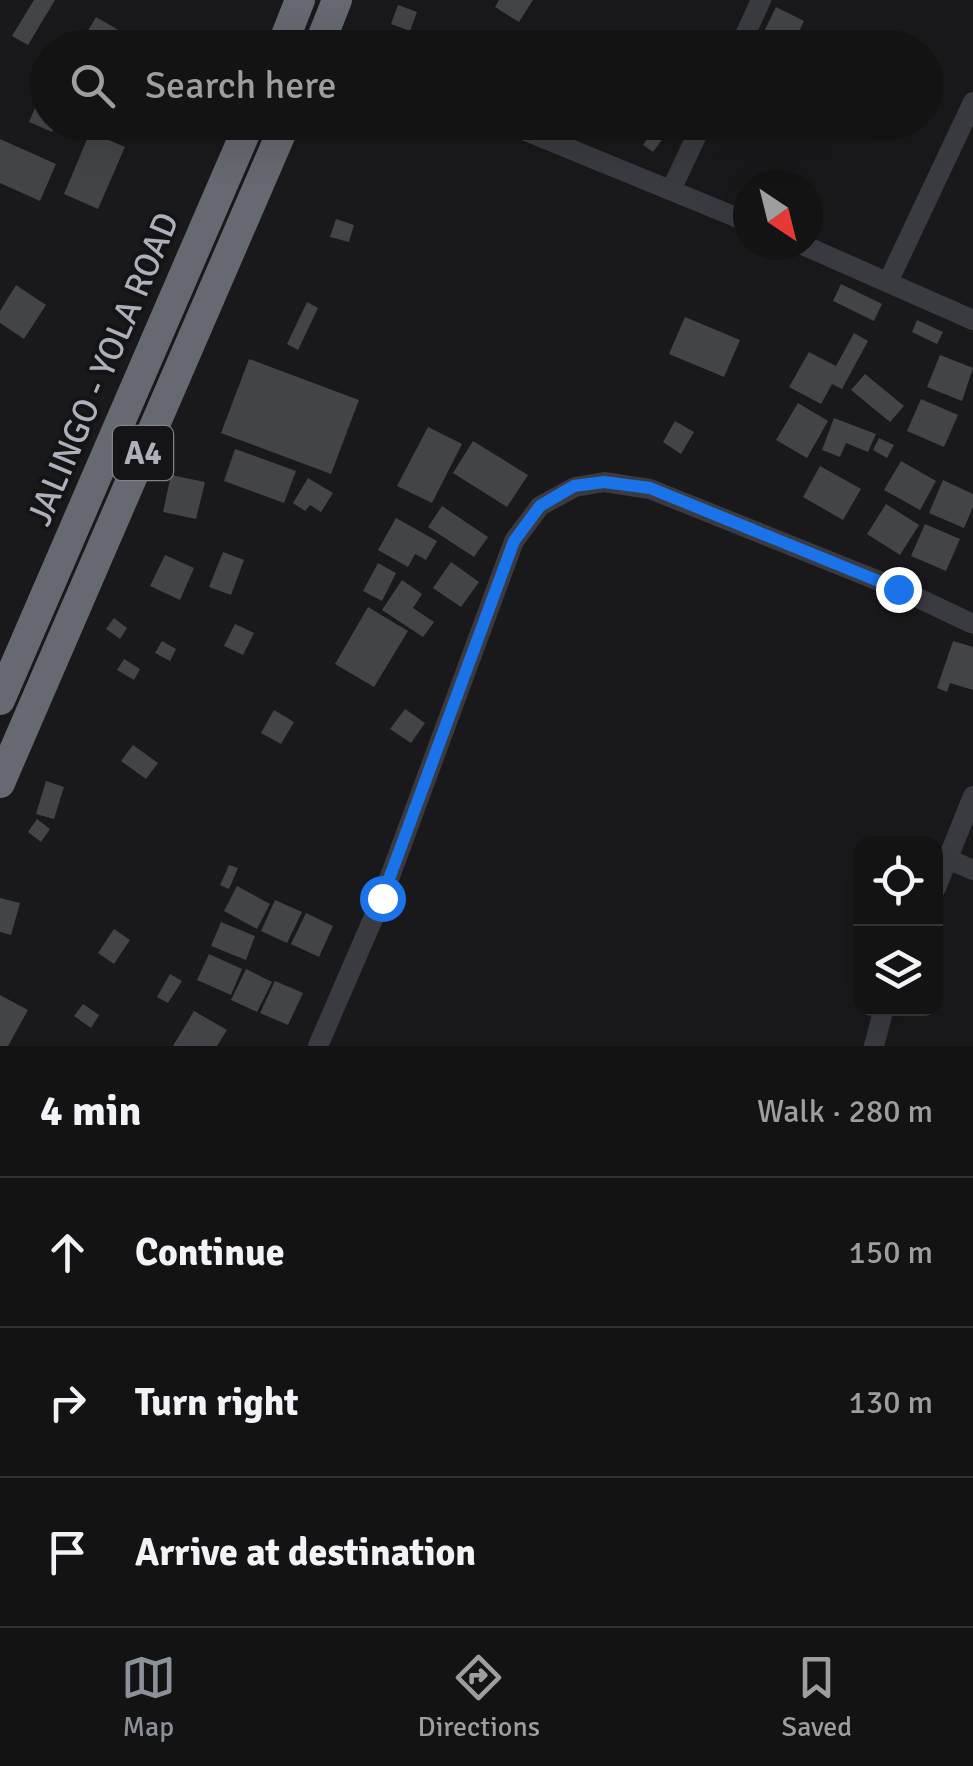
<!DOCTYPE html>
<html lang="en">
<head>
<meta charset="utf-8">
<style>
  :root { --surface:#131314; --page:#202022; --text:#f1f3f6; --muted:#9d9ea0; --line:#323234; --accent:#8c9099 }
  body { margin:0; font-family:Signika,sans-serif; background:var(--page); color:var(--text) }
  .controls { position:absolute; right:30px; bottom:30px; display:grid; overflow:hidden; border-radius:20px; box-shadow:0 10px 40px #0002 }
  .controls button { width:90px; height:90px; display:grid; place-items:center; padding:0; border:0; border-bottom:2px solid var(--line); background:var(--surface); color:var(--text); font:50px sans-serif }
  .compass { position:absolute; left:733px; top:170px; width:90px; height:90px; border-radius:50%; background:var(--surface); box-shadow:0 10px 40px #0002; rotate:145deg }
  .stop { position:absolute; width:30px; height:30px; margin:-22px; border:8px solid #1a73e8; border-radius:50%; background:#fff }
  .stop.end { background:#1a73e8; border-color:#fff; box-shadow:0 2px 10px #0008 }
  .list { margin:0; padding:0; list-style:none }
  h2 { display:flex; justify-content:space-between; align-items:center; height:130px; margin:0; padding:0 40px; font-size:42px }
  h2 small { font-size:32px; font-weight:400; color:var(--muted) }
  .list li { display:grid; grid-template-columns:65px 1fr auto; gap:30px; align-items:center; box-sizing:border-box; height:150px; padding:0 40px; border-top:2px solid var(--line) }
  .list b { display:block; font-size:38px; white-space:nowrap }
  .list em { font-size:32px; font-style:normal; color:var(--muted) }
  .icon { flex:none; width:55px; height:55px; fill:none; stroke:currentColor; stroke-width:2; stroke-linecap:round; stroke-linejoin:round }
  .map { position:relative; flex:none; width:973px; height:1046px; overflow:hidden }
  .search { position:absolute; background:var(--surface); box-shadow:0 10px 40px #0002; left:30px; right:30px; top:30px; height:110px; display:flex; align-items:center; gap:25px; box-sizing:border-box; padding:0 35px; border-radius:55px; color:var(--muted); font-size:38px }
  .sheet { height:580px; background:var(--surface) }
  nav { display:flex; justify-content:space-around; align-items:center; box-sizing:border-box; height:140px; border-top:2px solid var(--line); background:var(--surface); font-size:28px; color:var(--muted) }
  nav a { display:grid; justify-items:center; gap:5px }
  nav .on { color:var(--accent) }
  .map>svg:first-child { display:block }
  .building { fill:#434448 }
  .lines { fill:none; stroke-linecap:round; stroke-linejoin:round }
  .minor { stroke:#3a3b40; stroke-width:20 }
  .highway { stroke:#666971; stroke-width:30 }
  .route { stroke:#1a73e8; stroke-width:12 }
  .labels { text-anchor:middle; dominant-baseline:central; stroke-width:8; stroke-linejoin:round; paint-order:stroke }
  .shield { fill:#141416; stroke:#7e8189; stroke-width:2.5 }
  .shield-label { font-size:32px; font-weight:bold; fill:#acb0ba }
  .street-label { font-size:35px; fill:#acb0ba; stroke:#141416 }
</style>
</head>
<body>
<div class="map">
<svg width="973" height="1046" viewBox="0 0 973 1046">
  <rect width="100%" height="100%" fill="#19191b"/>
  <g class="building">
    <path d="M34,0h21l-27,45 -16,-9z"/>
    <path d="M499,0h34l-14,22 -24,-15z"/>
    <path d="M398,5l19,7 -7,19 -19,-7z"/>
    <path d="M776,7l28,14 -13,27h-35z"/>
    <path d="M96,17l26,15 -9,16h-35z"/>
    <path d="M390,33l20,9 -3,6h-24z"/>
    <path d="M466,33l19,15h-24l-4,-3z"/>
    <path d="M131,36l27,12h-33z"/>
    <path d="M935,84l7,7 -10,10 -6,-8z"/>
    <path d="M35,108l13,6v8h9l-5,10 -23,-10z"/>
    <path d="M655,127l11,7 -13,18 -10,-7z"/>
    <path d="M90,132l35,15 -27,62 -34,-15z"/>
    <path d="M0,139l56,25 -16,37 -40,-18z"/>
    <path d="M336,219l18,6 -5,17 -19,-5z"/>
    <path d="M841,284l41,20 -8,17 -41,-20z"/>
    <path d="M16,285l30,20 -22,34 -24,-16v-12z"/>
    <path d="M307,302l11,6 -20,42 -11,-6z"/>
    <path d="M685,317l55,23 -16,37 -55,-23z"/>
    <path d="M917,320l26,12 -6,12 -25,-12z"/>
    <path d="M854,333l14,8 -26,48 -10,-5 -11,20 -32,-17 20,-35 27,14z"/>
    <path d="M940,355l33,13 -11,33 -35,-14z"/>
    <path d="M249,359l110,41 -28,74 -110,-41z"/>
    <path d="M865,374l39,32 -14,16 -39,-32z"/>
    <path d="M921,399l37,16 -14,32 -37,-16z"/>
    <path d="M798,403l30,18 -21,37 -31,-18z"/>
    <path d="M834,418l42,16 -8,18 -22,-9 -6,14 -18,-7z"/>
    <path d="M675,421l19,11 -13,22 -18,-12z"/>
    <path d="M428,427l34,17 -30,59 -35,-17z"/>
    <path d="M879,438l15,7 -7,13 -14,-8z"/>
    <path d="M473,441l55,34 -21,32 -54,-34z"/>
    <path d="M235,449l61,22 -12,32 -60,-22z"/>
    <path d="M901,461l35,20 -16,29 -36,-20z"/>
    <path d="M820,466l41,23 -18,31 -40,-23z"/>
    <path d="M171,475l34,7 -9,37 -33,-7z"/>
    <path d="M308,478l25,15 -12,19 -11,-7 -5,6 -12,-8z"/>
    <path d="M943,480l30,14v13l-9,21 -35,-15z"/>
    <path d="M886,504l33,21 -19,30 -33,-21z"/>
    <path d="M442,506l46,31 -14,20 -46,-30z"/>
    <path d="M396,518l41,23 -11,19 -11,-6 -7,13 -30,-17z"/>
    <path d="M925,524l35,15 -14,32 -35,-15z"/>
    <path d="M223,552l21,8 -13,35 -22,-8z"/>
    <path d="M165,555l29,13 -14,32 -30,-14z"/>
    <path d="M451,562l28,20 -18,25 -28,-19z"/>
    <path d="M378,563l18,10 -14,28 -19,-10z"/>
    <path d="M402,580l20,14 -9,14 21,14 -11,15 -41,-27z"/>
    <path d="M368,607l40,24 -34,56 -39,-23z"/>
    <path d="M114,618l13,10 -7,11 -14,-10z"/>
    <path d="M235,624l19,9 -11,22 -19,-9z"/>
    <path d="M162,641l14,8 -6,12 -15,-8z"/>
    <path d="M953,641l20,6v43l-23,-7 -3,9 -10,-4z"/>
    <path d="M124,659l16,10 -6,11 -17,-10z"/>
    <path d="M405,709l20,14 -14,20 -21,-14z"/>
    <path d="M274,710l20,12 -13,22 -20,-11z"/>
    <path d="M133,745l25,18 -12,16 -25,-18z"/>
    <path d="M46,781l18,6 -10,32 -18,-5z"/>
    <path d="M37,819l13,10 -9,13 -13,-10z"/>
    <path d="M229,865l9,3 -9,21 -9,-4z"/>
    <path d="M237,886l33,18 -13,25 -33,-18z"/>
    <path d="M0,898l20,5 -9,32 -11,-3z"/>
    <path d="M275,900l27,12 -15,31 -26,-12z"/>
    <path d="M306,913l27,13 -14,31 -28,-13z"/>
    <path d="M221,922l34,14 -9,24 -35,-14z"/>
    <path d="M114,929l16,11 -16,24 -16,-11z"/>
    <path d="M209,954l33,15 -11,26 -34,-15z"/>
    <path d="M246,969l26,13 -15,30 -26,-12z"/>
    <path d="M170,974l12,7 -14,22 -11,-6z"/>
    <path d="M275,981l28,12 -15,32 -28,-12z"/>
    <path d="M0,995l28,15 -20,36h-8z"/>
    <path d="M83,1004l16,11 -8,13 -17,-12z"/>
    <path d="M194,1011l33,19 -10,16h-44z"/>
  </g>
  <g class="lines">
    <g class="minor">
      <path d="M739,48l22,-48"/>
      <path d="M504,122l244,100"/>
      <path d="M671,190l32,-68"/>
      <path d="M803,245l170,75"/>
      <path d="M889,280l84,-178"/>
      <path d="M948,859l25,11"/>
      <path d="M936,888l37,-92"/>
      <path d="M318,1046l64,-148 132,-357 26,-35 35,-19 29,-5 46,7 249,100 74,35"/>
      <path d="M874,1046l10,-38"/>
    </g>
    <g class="highway">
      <path d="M281,48l19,-48"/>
      <path d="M318,48l19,-48"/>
      <path d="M0,700l250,-578"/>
      <path d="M0,783l286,-661"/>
    </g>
  </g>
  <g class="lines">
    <path class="route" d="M382,898l132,-357 26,-35 34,-20 30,-4 46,6 248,101"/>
  </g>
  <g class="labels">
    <rect class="shield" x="113" y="426" width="60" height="54" rx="8"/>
    <g class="shield-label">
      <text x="143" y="453">A4</text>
    </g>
    <g class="street-label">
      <text transform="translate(103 369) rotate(-67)">JALINGO - YOLA ROAD</text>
    </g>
  </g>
</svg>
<div class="controls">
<button><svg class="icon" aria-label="locate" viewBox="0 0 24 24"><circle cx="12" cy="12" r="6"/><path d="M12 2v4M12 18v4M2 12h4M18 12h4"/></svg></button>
<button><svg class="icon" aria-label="layers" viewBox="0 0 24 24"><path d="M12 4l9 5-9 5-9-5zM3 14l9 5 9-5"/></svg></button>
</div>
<svg class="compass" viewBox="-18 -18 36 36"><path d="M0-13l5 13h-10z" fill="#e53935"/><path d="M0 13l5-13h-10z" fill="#9d9ea0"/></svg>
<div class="stop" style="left:382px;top:898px"></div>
<div class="stop end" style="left:898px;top:589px"></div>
<div class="search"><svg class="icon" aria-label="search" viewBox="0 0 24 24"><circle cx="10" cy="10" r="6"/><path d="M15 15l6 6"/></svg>Search here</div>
</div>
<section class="sheet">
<h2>4 min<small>Walk · 280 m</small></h2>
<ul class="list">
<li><svg class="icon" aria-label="ahead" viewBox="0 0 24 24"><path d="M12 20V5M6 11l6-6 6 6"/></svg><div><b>Continue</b></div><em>150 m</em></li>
<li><svg class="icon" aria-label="right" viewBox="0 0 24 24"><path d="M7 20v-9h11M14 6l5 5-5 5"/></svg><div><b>Turn right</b></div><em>130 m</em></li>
<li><svg class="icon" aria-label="arrive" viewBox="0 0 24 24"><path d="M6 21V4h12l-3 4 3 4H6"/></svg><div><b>Arrive at destination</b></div></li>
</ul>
</section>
<nav>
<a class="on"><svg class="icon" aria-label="map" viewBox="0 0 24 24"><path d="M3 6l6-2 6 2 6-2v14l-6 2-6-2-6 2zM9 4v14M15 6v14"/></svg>Map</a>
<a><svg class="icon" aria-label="directions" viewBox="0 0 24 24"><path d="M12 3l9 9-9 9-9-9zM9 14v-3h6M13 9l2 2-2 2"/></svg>Directions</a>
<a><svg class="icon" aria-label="saved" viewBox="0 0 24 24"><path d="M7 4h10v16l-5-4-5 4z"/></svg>Saved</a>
</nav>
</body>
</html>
